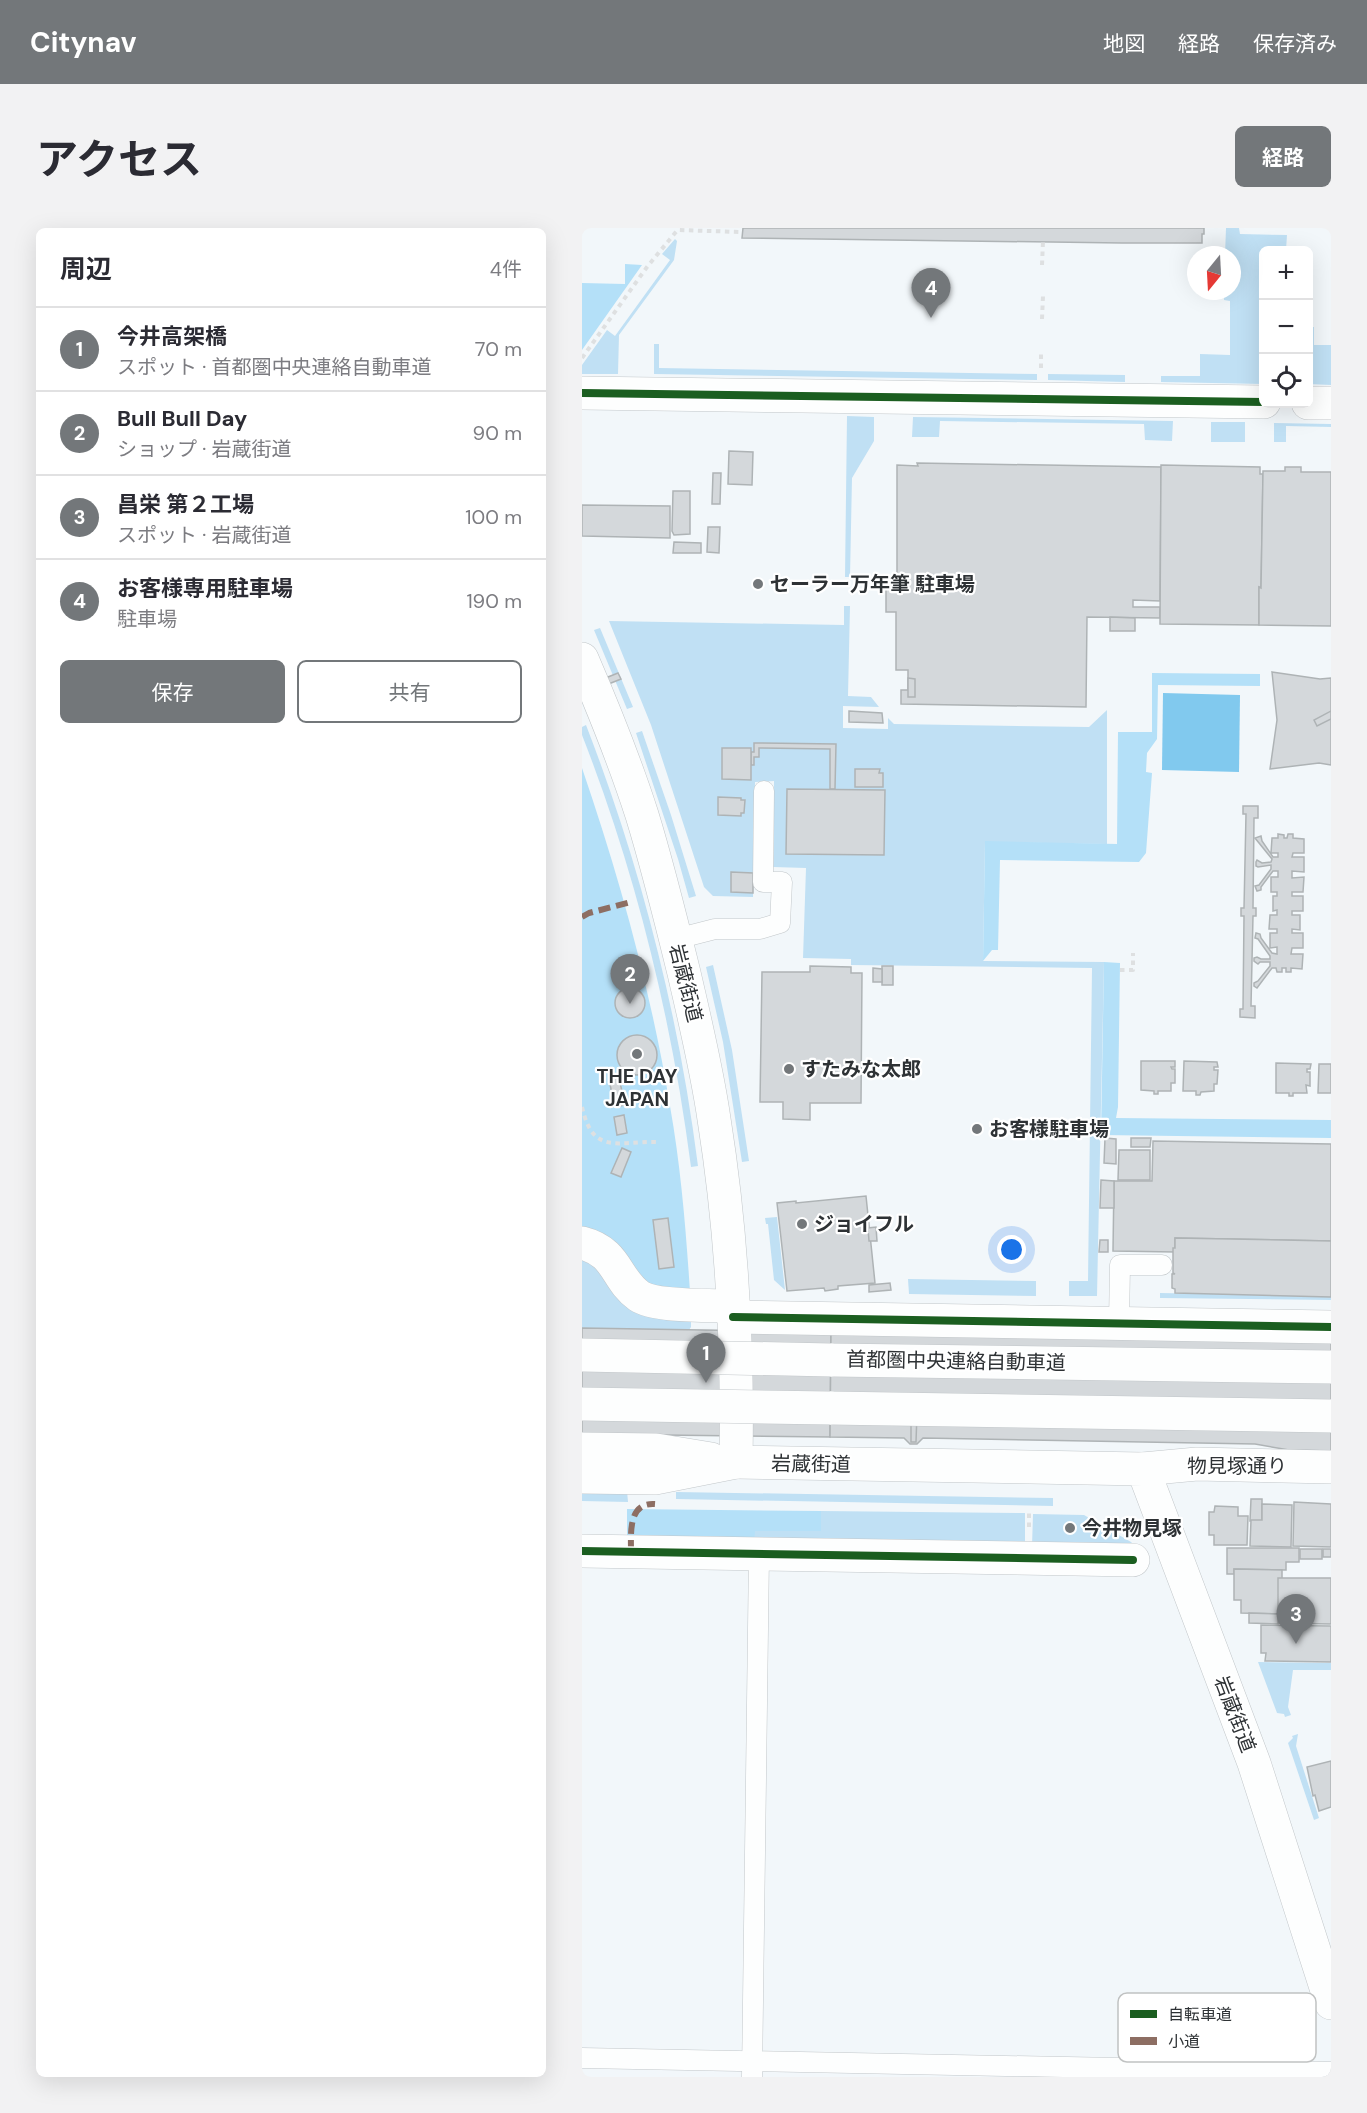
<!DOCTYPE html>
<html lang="ja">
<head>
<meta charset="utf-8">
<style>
  :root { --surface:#fff; --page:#f2f2f3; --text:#2b2b33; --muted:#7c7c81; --line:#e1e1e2; --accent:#73777a }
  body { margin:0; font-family:"DM Sans","Noto Sans JP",sans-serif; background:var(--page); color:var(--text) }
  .controls { position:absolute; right:18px; top:18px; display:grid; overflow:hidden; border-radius:9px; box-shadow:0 6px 24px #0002 }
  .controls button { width:54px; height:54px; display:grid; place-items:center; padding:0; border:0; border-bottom:2px solid var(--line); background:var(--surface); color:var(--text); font:30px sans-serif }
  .compass { position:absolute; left:605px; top:18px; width:54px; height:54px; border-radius:50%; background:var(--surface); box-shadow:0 6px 24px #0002; rotate:198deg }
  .you { position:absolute; left:430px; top:1022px; width:21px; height:21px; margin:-15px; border:4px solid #fff; border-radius:50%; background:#1a73e8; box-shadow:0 0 0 9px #1a73e833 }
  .badge { display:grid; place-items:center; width:39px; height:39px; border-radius:50%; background:var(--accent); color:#fff; font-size:20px; font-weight:700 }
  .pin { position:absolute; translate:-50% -50px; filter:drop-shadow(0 2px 3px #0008) }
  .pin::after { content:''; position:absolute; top:32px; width:21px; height:18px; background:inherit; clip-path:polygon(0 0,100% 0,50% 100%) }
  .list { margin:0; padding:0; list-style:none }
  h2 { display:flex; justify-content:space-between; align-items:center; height:78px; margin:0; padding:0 24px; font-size:26px }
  h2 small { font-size:20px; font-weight:400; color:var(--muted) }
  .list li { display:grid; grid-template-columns:39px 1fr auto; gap:18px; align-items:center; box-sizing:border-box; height:84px; padding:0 24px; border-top:2px solid var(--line) }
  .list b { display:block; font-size:22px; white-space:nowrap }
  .list p { margin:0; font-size:20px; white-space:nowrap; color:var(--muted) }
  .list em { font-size:20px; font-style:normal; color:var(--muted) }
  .actions { display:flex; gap:12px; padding:18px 24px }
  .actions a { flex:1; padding:14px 0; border:2px solid var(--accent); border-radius:9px; text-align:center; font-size:21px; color:var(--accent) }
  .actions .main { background:var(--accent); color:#fff }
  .icon { flex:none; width:33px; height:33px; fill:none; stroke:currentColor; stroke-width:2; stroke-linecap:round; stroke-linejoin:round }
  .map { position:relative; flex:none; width:749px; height:1849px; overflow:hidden; border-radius:9px }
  header { display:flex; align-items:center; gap:36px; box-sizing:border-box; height:84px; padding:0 30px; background:var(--accent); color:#fff }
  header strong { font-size:28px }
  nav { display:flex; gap:33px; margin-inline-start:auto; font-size:21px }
  .intro { display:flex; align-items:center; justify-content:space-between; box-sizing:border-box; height:144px; padding:0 36px }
  h1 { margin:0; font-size:42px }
  .button { padding:15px 27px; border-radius:9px; background:var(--accent); color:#fff; font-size:21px; font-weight:700 }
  main { display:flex; gap:36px; padding:0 36px }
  aside { flex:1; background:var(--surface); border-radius:9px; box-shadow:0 6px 24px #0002 }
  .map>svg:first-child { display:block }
  .green { fill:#c0e0f4; fill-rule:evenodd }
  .forest { fill:#b4e0f8 }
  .water { fill:#81c9ee }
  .building { fill:#d4d8db; stroke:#aeb3b5; stroke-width:1.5 }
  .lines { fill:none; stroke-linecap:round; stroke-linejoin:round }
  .lane-casing { stroke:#c2c7ca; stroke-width:21 }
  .street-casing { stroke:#c2c7ca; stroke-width:34 }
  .secondary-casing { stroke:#c2c7ca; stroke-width:34 }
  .primary-casing { stroke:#c2c7ca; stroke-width:34 }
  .highway-casing { stroke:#c2c7ca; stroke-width:34 }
  .path { stroke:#dee0e1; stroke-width:4; stroke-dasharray:4.5 4.5; stroke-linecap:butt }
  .lane { stroke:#fdfefe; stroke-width:20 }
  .street { stroke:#fdfefe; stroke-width:33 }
  .secondary { stroke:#fdfefe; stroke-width:33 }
  .primary { stroke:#fdfefe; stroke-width:33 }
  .highway { stroke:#fdfefe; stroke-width:33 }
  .highway-bridge-casing { stroke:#c2c7ca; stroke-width:34; stroke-linecap:butt }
  .highway-bridge { stroke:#fdfefe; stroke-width:33 }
  .quiet { stroke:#8d6e63; stroke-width:6; stroke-dasharray:12 6; stroke-linecap:butt }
  .cycleway-casing { stroke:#fff; stroke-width:11 }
  .cycleway { stroke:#1b5e20; stroke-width:8 }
  .poi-dot { fill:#73777a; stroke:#fff; stroke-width:2 }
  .labels { text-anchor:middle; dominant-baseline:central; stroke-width:4.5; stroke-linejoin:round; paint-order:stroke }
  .poi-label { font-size:20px; font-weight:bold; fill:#2e3235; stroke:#fff; text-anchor:start }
  .street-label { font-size:20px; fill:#2e3235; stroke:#fff }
  .key { fill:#fff; stroke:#c0c2c2; stroke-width:1.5 }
  .key-label { font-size:16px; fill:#2e3235 }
</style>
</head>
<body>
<header>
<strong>Citynav</strong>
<nav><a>地図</a><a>経路</a><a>保存済み</a></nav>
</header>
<div class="intro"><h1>アクセス</h1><a class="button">経路</a></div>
<main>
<aside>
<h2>周辺<small>4件</small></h2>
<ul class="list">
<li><span class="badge">1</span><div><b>今井高架橋</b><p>スポット · 首都圏中央連絡自動車道</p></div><em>70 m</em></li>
<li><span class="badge">2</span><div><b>Bull Bull Day</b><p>ショップ · 岩蔵街道</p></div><em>90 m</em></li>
<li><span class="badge">3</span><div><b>昌栄 第２工場</b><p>スポット · 岩蔵街道</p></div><em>100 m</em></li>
<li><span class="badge">4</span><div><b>お客様専用駐車場</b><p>駐車場</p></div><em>190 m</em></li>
</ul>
<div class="actions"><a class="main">保存</a><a>共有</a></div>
</aside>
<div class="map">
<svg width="749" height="1849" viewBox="0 0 749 1849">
  <rect width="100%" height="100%" fill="#f2f7fa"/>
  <g class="green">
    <path d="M644,0h13l1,6 47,1 -1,15h-22l-1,134 -102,-2v-6h39v-22l30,1v-54l-6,-1v-9h8v-36h-7z"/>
    <path d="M93,11l2,2 -3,19 -55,75 -1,39h-36v-9l25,-35 8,6 55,-76 -8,-6z"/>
    <path d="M727,99h5v18h17v40l-22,-1z"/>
    <path d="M72,116h5v24l378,6v6l-383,-6z"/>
    <path d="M466,146l77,1v7l-77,-2z"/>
    <path d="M265,188l27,1v24l-22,37 -2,99h-5z"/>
    <path d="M331,189l260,4 -1,20 -27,-1 -1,-16 -204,-3 -1,16h-27z"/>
    <rect x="629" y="194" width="34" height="20"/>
    <path d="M692,195l57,1v3l-45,-1v16h-12z"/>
    <path d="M262,378h6l-2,90 23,1 8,10 -36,-1v22l45,1v-11l6,6 195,3 18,-17v134l-122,-2 -2,119 121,1 -7,334h-28v-15h19l4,-313 -241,-3v-6l-48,-1 3,-90 -33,-1 1,-86 -19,1 -2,115 -40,-1 -9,-9 -53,-162 -42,-104 235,4zM273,541h24v4h4v14l-28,-1zM205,561l97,1v65l-98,-1zM136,569l23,1v2l4,1 -1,12h-3l-1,3 -22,-1zM149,644l22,1v19h-22z"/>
    <path d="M18,400l33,79 -6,2 -33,-79z"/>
    <path d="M4,497c55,142 93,291 112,441l-7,1c-19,-147 -55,-294 -109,-432v-8z"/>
    <path d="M60,503l29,84 25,81 -7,2 -11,-39 -42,-126z"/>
    <path d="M131,737l19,85 17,111 -7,1 -19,-120 -17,-75z"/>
    <path d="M195,989l8,73 -11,-10 -6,-56h-2l-1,-6z"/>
    <path d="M0,1029l109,63v7l-57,85 -45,-84h-7z"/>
    <path d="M326,1051l128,2v15l-127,-2z"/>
    <path d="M578,1065l171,3v4l-171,-2z"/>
    <path d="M0,1262l45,1 1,11 -46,-1z"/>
    <path d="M94,1264l377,6v8l-377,-7z"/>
    <path d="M239,1283l204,2v34l-271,-4v-12h67z"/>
    <path d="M451,1286l51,1 47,27 7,7 -106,-2z"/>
    <path d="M676,1434l73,1v7h-38l-5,37 3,8 -6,2 -1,-3 -7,-1z"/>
    <path d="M716,1506l-2,12 23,72 -5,2 -26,-77 5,-5 -1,-2z"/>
  </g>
  <g class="forest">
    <path d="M43,36l17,1 -60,85v-67l43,1z"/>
    <path d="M570,445l108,1v12l-102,-1 -1,54 -10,14 -1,19 6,1 -6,80 -7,9 -139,-2 -2,90h-6l-9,11 2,-120 132,3 1,-112h34z"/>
    <path d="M0,540c38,111 69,223 88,338 11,62 16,124 20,186l-43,-6 -38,-48 -11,-6 -16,-4z"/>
    <path d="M522,734l16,1 -2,144 -2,11 215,2v18l-230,-3z"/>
    <path d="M45,1281l194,2v20h-66l-1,12 -127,-5z"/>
  </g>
  <path class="water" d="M581,465l77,2 -1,77 -77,-2z"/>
  <g class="building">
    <path d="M161,0h461v6h-2v9h-80l-380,-5z"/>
    <path d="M147,223l24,1 -1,33 -24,-1z"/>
    <path d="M335,235l244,4 -1,134 -27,-1v7h27v11l-73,-1 -1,90 -185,-3v-14h7v-20h-12v-58h-10v-34h11v-113l21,1z"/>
    <path d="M579,237l99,2v7h3l-2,114 -2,-1v38l-99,-1z"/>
    <path d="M703,239h16v5h30v154l-72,-1v-38l2,1 2,-117h22z"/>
    <path d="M131,245h8l-1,31h-8z"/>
    <path d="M91,263h17v43l-16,1 -2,-4z"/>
    <path d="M0,277l88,1v32l-88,-2z"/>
    <path d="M126,299h12l-1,26 -12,-1z"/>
    <path d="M92,314l27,1v10h-28z"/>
    <path d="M528,389l25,1v13h-25z"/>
    <path d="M690,444l48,7 11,-1v87l-12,-2 -49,6 7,-49z"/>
    <path d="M36,445l3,6 -20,8 -3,-6z"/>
    <path d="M326,450l7,1v18h-7z"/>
    <path d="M267,483l33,2 1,10 -34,-1z"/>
    <path d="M749,483v8l-14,7 -3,-6z"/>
    <path d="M172,515l82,1 -1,45h-5v-40l-71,-1v9h-5v8h-3v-13h3z"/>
    <path d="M140,520h29v32l-29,-1z"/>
    <path d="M273,541h25l-1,4h4v14h-28z"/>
    <path d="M205,561l98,1 -1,65 -98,-1z"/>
    <path d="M136,569l23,1v2h4l-1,13h-3v3l-23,-1z"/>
    <path d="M661,578h15v12h-4l-1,90h3v8h-3l-2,90h4v12l-15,-1v-8h3l1,-93h-3v-8h3l2,-94h-3z"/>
    <path d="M696,606l6,1v3h3l1,-4h5v4l11,1v14h-11l-1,4h12v15l-12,-1v7l12,-1 -1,15h-11v4h11v15h-11v4h8v15l-8,-1v4h11v15h-11l-1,6h12l-1,15 -11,-1v4h-5v-4h-4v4h-5l-1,-4h-4l-15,20 -3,-2v-3l4,-2 12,-15v-4h-10l-2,2 -4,-3v-3l3,-1 4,2h9v-3l-12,-17 -3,-1 1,-5 4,1 1,4 11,15 5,1v-7l-7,1v-15h7v-4h-8l1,-14h7v-5l-4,1v-15h4v-4h-6v-15h7v-6h-5l-12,16v3l-4,1 -2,-5 4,-1 12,-16v-4l-13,2 -2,-1v-4l1,-2 5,3 9,-1 1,-3 -17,-21 6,-2 1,5 11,16h5v-4h-7l1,-15h6z"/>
    <path d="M149,644l22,1v20l-22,-1z"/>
    <path d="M228,738l41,1v6h11l-1,130h-51v17l-27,-1v-17h-23l2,-130h48z"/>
    <rect x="300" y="738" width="11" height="19"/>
    <path d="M291,740l9,1v13h-9z"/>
    <circle cx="48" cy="775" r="15"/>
    <circle cx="55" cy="827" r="20"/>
    <path d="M559,833h34v6h-4l1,2h3v14h-4v8h-13v3h-4v-3l-13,-1z"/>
    <path d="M602,833l33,1 1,5h-4v3h4l-1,14h-3v7l-13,1 -1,3h-4v-4h-13z"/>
    <path d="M694,835l35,1 -1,5h-3v3h3v14l-4,-1 1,8h-14v3h-4v-3h-13z"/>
    <path d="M737,836h12v29h-13z"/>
    <path d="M37,850l6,27 -10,2 -6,-27z"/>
    <path d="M42,887l3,18 -10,2 -3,-18z"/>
    <path d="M523,910l11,1v25l-12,-1z"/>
    <path d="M549,910h20l-1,9h-19z"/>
    <path d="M571,913l178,3v97l-156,-3v14l-62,-1 1,-70h38z"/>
    <path d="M40,920l9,4 -10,25 -10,-4z"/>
    <path d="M537,922h31v30h-32z"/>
    <path d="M519,952l13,1v27h-14z"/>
    <path d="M284,968l9,87 -37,3v3l-13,2 -1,-3 -37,3 -10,-88 19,-2v2z"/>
    <path d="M86,990l6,49 -15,2 -6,-49z"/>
    <path d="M294,999l1,14h-8l-1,-13z"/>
    <path d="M593,1010l156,3v56l-156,-4v-4l-3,-1v-14h3l-2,-1v-25h2z"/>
    <path d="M518,1012h8v12h-9z"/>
    <path d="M308,1055l1,7 -22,2v-7z"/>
    <path d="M0,1100l249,4 -1,105 -248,-3z"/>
    <path d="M249,1104h500v119l-42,-1 -34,-6 -332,-6 -6,6h-7l-6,-6 -74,-1z"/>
    <path d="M329,1185h6l-1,29h-5z"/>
    <path d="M669,1271h11v22h-12z"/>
    <path d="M712,1274l37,2v43l-38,-1z"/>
    <path d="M680,1276l30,1 -1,42 -41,-1 1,-26h11z"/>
    <path d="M633,1278l23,1v9h10l-1,29h-33v-10h-5v-23h5z"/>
    <path d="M645,1320h72v14h-13v8l-52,-1v5h-7z"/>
    <rect x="718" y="1321" width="22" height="10"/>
    <rect x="741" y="1321" width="8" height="8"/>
    <path d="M652,1341l48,1v44l-41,-1v-13h-7z"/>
    <path d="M696,1350h53v46l-53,-1z"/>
    <path d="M667,1385l29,1v10l-29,-1z"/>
    <path d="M679,1397l70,1v36l-66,-1 1,-8h-5z"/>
    <path d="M749,1533v46l-12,4 -4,-16 -2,1 -6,-29z"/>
  </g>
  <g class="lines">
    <g class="lane-casing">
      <g id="lane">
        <path d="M94,711l39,-10h45l20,-6 2,-41h-19l1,-91"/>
        <path d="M537,1096l1,-59h42"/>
        <path d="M0,1830l749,14"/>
        <path d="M170,1849l7,-523"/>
      </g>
    </g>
    <g class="street-casing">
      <g id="street">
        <path d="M0,165l682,9"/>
        <path d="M726,175h23"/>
        <path d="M0,1015c36,9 33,36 57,53 16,11 72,9 93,10"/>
        <path d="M151,1089l598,10"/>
        <path d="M0,1323l551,9"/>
      </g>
    </g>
    <g class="secondary-casing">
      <path id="secondary" d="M561,1241l54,-5 134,3"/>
    </g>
    <g class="primary-casing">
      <path id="primary" d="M0,431c22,51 43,103 60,156 16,52 29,105 42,158 11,48 23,97 30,146 18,113 24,229 22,343l407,7 111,294 77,240"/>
    </g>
    <g class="highway-casing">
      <g id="highway">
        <path d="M249,1132l500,7"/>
        <path d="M248,1180l501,8"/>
        <path d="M0,1221l74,1 55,9"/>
        <path d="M0,1249l73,1 81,-16"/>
      </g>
    </g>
    <g class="path">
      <path d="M460,37l1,-24"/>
      <path d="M460,91l1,-23"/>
      <path d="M0,130l65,-91 28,-34 3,-3 62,2"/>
      <path d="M459,140v-18"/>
      <path d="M538,742h13v-17"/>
      <path d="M0,879c11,49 36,34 75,35"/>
      <path d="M447,1299v-18"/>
    </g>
    <use href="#lane" class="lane"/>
    <use href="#street" class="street"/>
    <use href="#secondary" class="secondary"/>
    <use href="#primary" class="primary"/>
    <use href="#highway" class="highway"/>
    <g class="highway-bridge-casing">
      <g id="highway-bridge">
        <path d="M0,1127l249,5"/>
        <path d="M0,1176l248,4"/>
      </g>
    </g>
    <use href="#highway-bridge" class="highway-bridge"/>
    <g class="quiet">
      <path d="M0,689l7,-4 42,-11"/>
      <path d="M49,1324c0,-19 -3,-50 24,-48"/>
    </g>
    <g class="cycleway-casing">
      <g id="cycleway">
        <path d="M0,165l682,9"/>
        <path d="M151,1089l598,10"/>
        <path d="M0,1323l551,9"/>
      </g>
    </g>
    <use href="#cycleway" class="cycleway"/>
  </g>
  <g class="poi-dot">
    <circle cx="176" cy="356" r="6"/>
    <circle cx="55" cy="826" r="6"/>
    <circle cx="207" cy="841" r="6"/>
    <circle cx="395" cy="901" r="6"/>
    <circle cx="220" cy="996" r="6"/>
    <circle cx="488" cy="1300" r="6"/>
  </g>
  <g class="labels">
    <g class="poi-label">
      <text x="188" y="356">セーラー万年筆 駐車場</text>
      <text x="219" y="841">すたみな太郎</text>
      <text x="55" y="848" text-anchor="middle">THE DAY<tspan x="55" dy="23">JAPAN</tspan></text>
      <text x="407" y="901">お客様駐車場</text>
      <text x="232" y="996">ジョイフル</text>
      <text x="500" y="1300">今井物見塚</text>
    </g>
    <g class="street-label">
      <text transform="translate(104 755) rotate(76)">岩蔵街道</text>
      <text transform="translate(374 1133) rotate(1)">首都圏中央連絡自動車道</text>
      <text transform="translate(229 1236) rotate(1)">岩蔵街道</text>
      <text x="655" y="1238">物見塚通り</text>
      <text transform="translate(653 1486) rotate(69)">岩蔵街道</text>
    </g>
  </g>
  <rect x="536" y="1765" width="198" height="69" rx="9" class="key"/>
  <rect x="548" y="1782" width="27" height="8" fill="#1b5e20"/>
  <rect x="548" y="1809" width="27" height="8" fill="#8d6e63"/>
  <g class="key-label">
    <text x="586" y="1792">自転車道</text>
    <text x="586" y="1819">小道</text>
  </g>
</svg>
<div class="controls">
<button>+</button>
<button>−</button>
<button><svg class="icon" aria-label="locate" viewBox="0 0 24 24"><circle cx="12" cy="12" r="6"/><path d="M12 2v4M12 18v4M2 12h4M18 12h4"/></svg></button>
</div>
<svg class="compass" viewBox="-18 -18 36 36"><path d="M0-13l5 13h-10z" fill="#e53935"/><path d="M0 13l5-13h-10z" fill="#7c7c81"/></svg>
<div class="you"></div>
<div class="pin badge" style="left:124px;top:1155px">1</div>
<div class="pin badge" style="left:48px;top:776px">2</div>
<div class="pin badge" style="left:714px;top:1416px">3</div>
<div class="pin badge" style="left:349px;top:90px">4</div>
</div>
</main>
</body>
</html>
